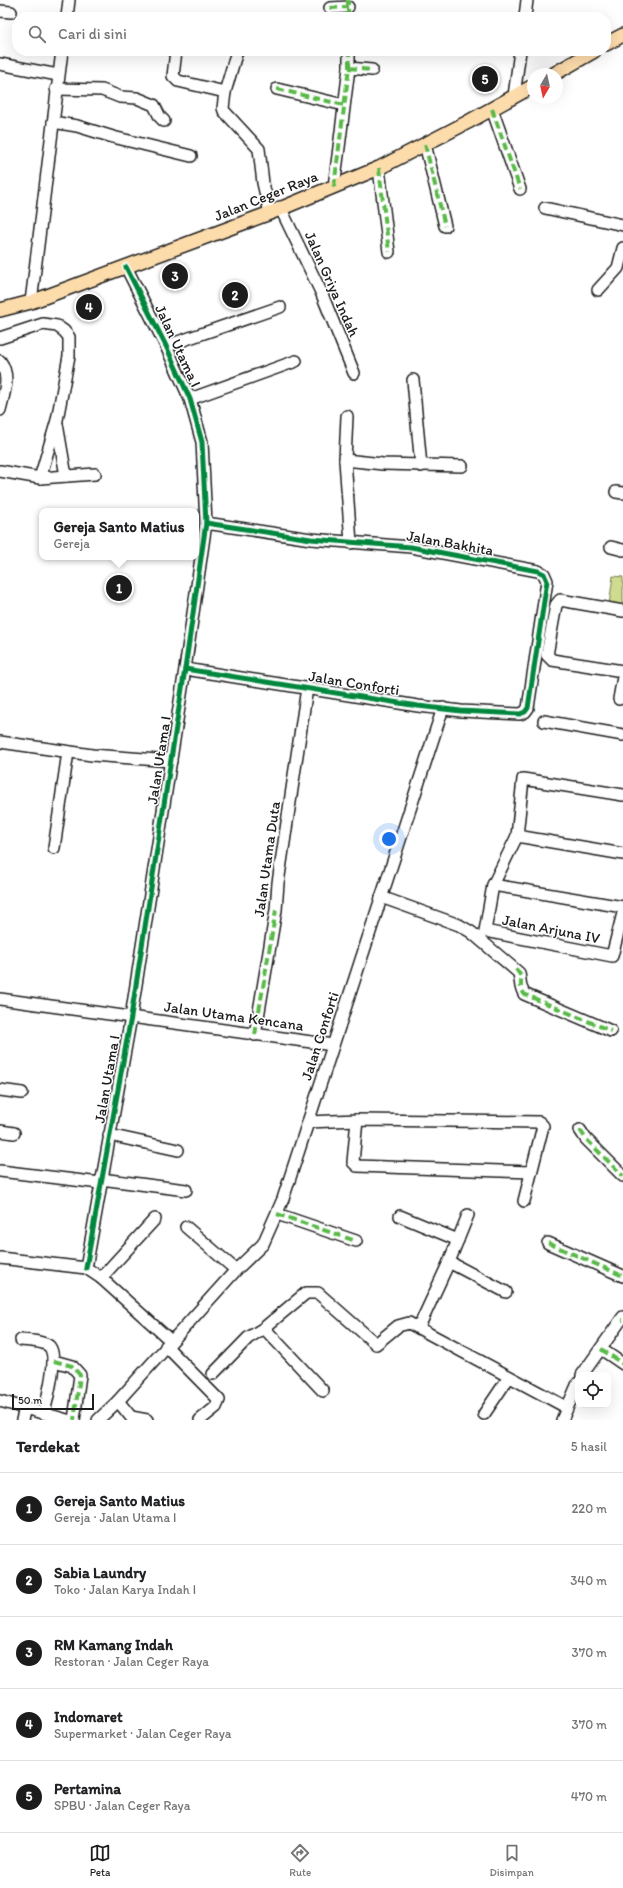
<!DOCTYPE html>
<html lang="id">
<head>
<meta charset="utf-8">
<style>
  :root { --surface:#fff; --page:#f2f2f2; --text:#202124; --muted:#757577; --line:#e0e0e0; --accent:#1c1c1c }
  body { margin:0; font-family:Itim,sans-serif; background:var(--page); color:var(--text) }
  .controls { position:absolute; right:12px; bottom:12px; display:grid; overflow:hidden; border-radius:8px; box-shadow:0 4px 16px #0002 }
  .controls button { width:36px; height:36px; display:grid; place-items:center; padding:0; border:0; border-bottom:1px solid var(--line); background:var(--surface); color:var(--text); font:20px sans-serif }
  .compass { position:absolute; left:527px; top:68px; width:36px; height:36px; border-radius:50%; background:var(--surface); box-shadow:0 4px 16px #0002; rotate:189deg }
  .scale { position:absolute; left:12px; bottom:10px; width:82px; box-sizing:border-box; padding-left:4px; border:2px solid #1c1c1c; border-top:0; font-size:11px; line-height:14px; white-space:nowrap; color:#1c1c1c; -webkit-text-stroke:3px #fff; paint-order:stroke }
  .you { position:absolute; left:389px; top:839px; width:14px; height:14px; margin:-10px; border:3px solid #fff; border-radius:50%; background:#1a73e8; box-shadow:0 0 0 6px #1a73e833 }
  .badge { display:grid; place-items:center; width:26px; height:26px; border-radius:50%; background:var(--accent); color:#fff; font-size:13px; font-weight:700 }
  .pin { position:absolute; translate:-50% -50%; border:2px solid #fff; box-shadow:0 1px 4px #0006 }
  .popup { position:absolute; left:39px; top:508px; width:160px; height:52px; box-sizing:border-box; display:grid; place-content:center; border-radius:8px; background:var(--surface); filter:drop-shadow(0 1px 3px #0005); font-size:13px; white-space:nowrap; color:var(--muted) }
  .popup b { font-size:15px; color:var(--text) }
  .popup::after { content:''; position:absolute; left:50%; top:100%; margin-left:-8px; border:8px solid transparent; border-top-color:var(--surface) }
  .list { margin:0; padding:0; list-style:none }
  h2 { display:flex; justify-content:space-between; align-items:center; height:52px; margin:0; padding:0 16px; font-size:17px }
  h2 small { font-size:13px; font-weight:400; color:var(--muted) }
  .list li { display:grid; grid-template-columns:26px 1fr auto; gap:12px; align-items:center; box-sizing:border-box; height:72px; padding:0 16px; border-top:1px solid var(--line) }
  .list b { display:block; font-size:15px; white-space:nowrap }
  .list p { margin:0; font-size:13px; white-space:nowrap; color:var(--muted) }
  .list em { font-size:13px; font-style:normal; color:var(--muted) }
  .icon { flex:none; width:22px; height:22px; fill:none; stroke:currentColor; stroke-width:2; stroke-linecap:round; stroke-linejoin:round }
  .map { position:relative; flex:none; width:623px; height:1420px; overflow:hidden }
  .search { position:absolute; background:var(--surface); box-shadow:0 4px 16px #0002; left:12px; right:12px; top:12px; height:44px; display:flex; align-items:center; gap:10px; box-sizing:border-box; padding:0 14px; border-radius:16px; color:var(--muted); font-size:15px }
  .sheet { height:412px; background:var(--surface) }
  nav { display:flex; justify-content:space-around; align-items:center; box-sizing:border-box; height:56px; border-top:1px solid var(--line); background:var(--surface); font-size:11px; color:var(--muted) }
  nav a { display:grid; justify-items:center; gap:2px }
  nav .on { color:var(--accent) }
  .map>svg:first-child { display:block }
  .green { fill:#cfdb8e; stroke:#767c55 }
  .lines { fill:none; stroke-linecap:round; stroke-linejoin:round }
  .minor-casing { stroke:#1c1c1c; stroke-width:14 }
  .major-casing { stroke:#1c1c1c; stroke-width:16 }
  .minor { stroke:#fff; stroke-width:11 }
  .major { stroke:#fddcac; stroke-width:13 }
  .quiet { stroke:#58b947; stroke-width:4; stroke-dasharray:8 4; stroke-linecap:butt }
  .cycleway-casing { stroke:#fff; stroke-width:8 }
  .cycleway { stroke:#00873e; stroke-width:5 }
  .labels { text-anchor:middle; dominant-baseline:central; stroke-width:3; stroke-linejoin:round; paint-order:stroke }
  .street-label { font-size:15px; fill:#1c1c1c; stroke:#fff }
</style>
</head>
<body>
<div class="map">
<svg width="623" height="1420" viewBox="0 0 623 1420">
  <rect width="100%" height="100%" fill="#fff"/>
  <filter id="ink" filterUnits="userSpaceOnUse"><feTurbulence type="fractalNoise" baseFrequency=".025" numOctaves="2"/><feDisplacementMap in="SourceGraphic" scale="8" xChannelSelector="R" yChannelSelector="G"/><feConvolveMatrix kernelMatrix="1 2 1 2 8 2 1 2 1" color-interpolation-filters="sRGB"/></filter>
  <g filter="url(#ink)">
    <path class="green" d="M613,576l10,1v31l-14,-3z"/>
    <g class="lines">
      <g class="minor-casing">
        <g id="minor">
          <path d="M330,8l18,-1"/>
          <path d="M0,11l11,1"/>
          <path d="M67,17l2,-17"/>
          <path d="M525,17l2,-17"/>
          <path d="M176,51l-3,25 5,5 47,11 -2,16 1,3 35,38 4,34 7,30"/>
          <path d="M0,64l58,11"/>
          <path d="M349,68l23,2"/>
          <path d="M56,89l46,1 18,7 17,1 17,7 6,12 4,4"/>
          <path d="M277,89l67,16"/>
          <path d="M225,92l12,-41"/>
          <path d="M514,96l6,-45"/>
          <path d="M492,109l28,80"/>
          <path d="M53,122l24,4 36,11 78,19"/>
          <path d="M425,144l20,82"/>
          <path d="M379,168l10,84"/>
          <path d="M334,187l15,-119v-17"/>
          <path d="M280,207l41,85 33,81"/>
          <path d="M545,208l78,17"/>
          <path d="M598,290l20,-22 5,-20"/>
          <path d="M31,302l31,-251"/>
          <path d="M0,338l43,-14 14,2 7,5 5,6v19l-12,64 -17,58"/>
          <path d="M166,346l114,-39"/>
          <path d="M0,361c11,15 4,32 0,49"/>
          <path d="M413,380l8,86"/>
          <path d="M190,399l106,-38"/>
          <path d="M347,416l-2,44 6,83"/>
          <path d="M57,424l9,52"/>
          <path d="M345,460l38,4 79,2"/>
          <path d="M0,471l40,7 55,-4"/>
          <path d="M616,492l7,1"/>
          <path d="M611,547l12,3"/>
          <path d="M623,611l-63,-11 -4,5 -9,50 5,5 71,11"/>
          <path d="M185,669l233,37 43,5 59,3 5,-2 3,-4 19,-127 -3,-7 -6,-3 -127,-24 -100,-8 -105,-16"/>
          <path d="M619,699l4,-22"/>
          <path d="M544,721l79,14"/>
          <path d="M0,742l92,13 79,6"/>
          <path d="M623,795l-100,-16 -6,57 -24,49 -8,46 127,25 11,-43"/>
          <path d="M517,836l106,18"/>
          <path d="M54,848l14,-96"/>
          <path d="M493,885l130,22"/>
          <path d="M381,897l78,28 12,7 48,41 2,14 3,7 87,37"/>
          <path d="M0,999l333,46"/>
          <path d="M255,1035l21,-125 2,-27 29,-195"/>
          <path d="M0,1090l22,3"/>
          <path d="M357,1120l-4,42 4,4 173,6"/>
          <path d="M308,1122l49,-2 182,2 4,4 -19,75"/>
          <path d="M580,1130l6,9 37,37"/>
          <path d="M0,1131l14,2"/>
          <path d="M109,1135l69,15"/>
          <path d="M0,1171l100,12"/>
          <path d="M101,1179l85,11"/>
          <path d="M277,1214l79,27"/>
          <path d="M400,1216l58,24"/>
          <path d="M186,1227l50,43"/>
          <path d="M548,1243l75,33"/>
          <path d="M0,1258l86,10 15,10 70,63"/>
          <path d="M449,1262l57,30"/>
          <path d="M86,1268l45,-251 54,-348 21,-146 -4,-81 -12,-43 -24,-53 -40,-79"/>
          <path d="M101,1278l54,-59"/>
          <path d="M419,1327l30,-65 19,-47"/>
          <path d="M264,1328l59,63"/>
          <path d="M21,1340c8,1 22,1 28,6 10,10 -2,53 -5,67"/>
          <path d="M166,1346l53,54 -3,7 -16,13"/>
          <path d="M601,1349l22,15"/>
          <path d="M54,1361l18,5 8,9 -6,45"/>
          <path d="M213,1374l35,-36 16,-10 42,-35h12l58,51 22,-18 11,-3 157,84"/>
          <path d="M582,1375l41,-58"/>
          <path d="M0,1401l67,19"/>
          <path d="M118,1401l13,16"/>
          <path d="M484,1414l25,-37"/>
          <path d="M131,1417l16,3"/>
          <path d="M22,1420l3,-12"/>
          <path d="M98,1420l20,-19 118,-131 27,-26 20,-45 160,-491"/>
          <path d="M562,1420l16,-37"/>
        </g>
      </g>
      <g class="major-casing">
        <g id="major">
          <path d="M606,44l17,-9"/>
          <path d="M554,74l40,-23"/>
          <path d="M0,310l31,-8 239,-89 109,-45 89,-46 65,-36"/>
        </g>
      </g>
      <use href="#minor" class="minor"/>
      <use href="#major" class="major"/>
      <g class="quiet">
        <path d="M330,8l18,-1"/>
        <path d="M348,17v-17"/>
        <path d="M349,68l23,2"/>
        <path d="M277,89l67,16"/>
        <path d="M492,109l28,80"/>
        <path d="M425,144l20,82"/>
        <path d="M379,168l10,84"/>
        <path d="M334,187l15,-119v-17"/>
        <path d="M516,969l5,7v11l3,7 87,37"/>
        <path d="M255,1035l21,-125"/>
        <path d="M580,1130l6,9 37,37"/>
        <path d="M277,1214l79,27"/>
        <path d="M548,1243l75,33"/>
        <path d="M622,1320h1"/>
        <path d="M601,1349l22,15"/>
        <path d="M54,1361l18,5 8,9 -6,45"/>
      </g>
      <g class="cycleway-casing">
        <g id="cycleway">
          <path d="M185,669l233,37 43,5 59,3 5,-2 3,-4 19,-127 -3,-7 -6,-3 -127,-24 -100,-8 -105,-16"/>
          <path d="M86,1268l45,-251 54,-348 21,-146 -4,-81 -12,-43 -24,-53 -40,-79"/>
        </g>
      </g>
      <use href="#cycleway" class="cycleway"/>
    </g>
  </g>
  <g class="labels">
    <g class="street-label">
      <text transform="translate(266 196) rotate(-22)">Jalan Ceger Raya</text>
      <text transform="translate(332 284) rotate(66)">Jalan Griya Indah</text>
      <text transform="translate(178 346) rotate(65)">Jalan Utama I</text>
      <text transform="translate(450 543) rotate(10)">Jalan Bakhita</text>
      <text transform="translate(354 683) rotate(9)">Jalan Conforti</text>
      <text transform="translate(159 760) rotate(-81)">Jalan Utama I</text>
      <text transform="translate(267 859) rotate(-82)">Jalan Utama Duta</text>
      <text transform="translate(551 929) rotate(11)">Jalan Arjuna IV</text>
      <text transform="translate(234 1016) rotate(8)">Jalan Utama Kencana</text>
      <text transform="translate(320 1036) rotate(-72)">Jalan Conforti</text>
      <text transform="translate(107 1079) rotate(-80)">Jalan Utama I</text>
    </g>
  </g>
</svg>
<div class="controls">
<button><svg class="icon" aria-label="locate" viewBox="0 0 24 24"><circle cx="12" cy="12" r="6"/><path d="M12 2v4M12 18v4M2 12h4M18 12h4"/></svg></button>
</div>
<svg class="compass" viewBox="-18 -18 36 36"><path d="M0-13l5 13h-10z" fill="#e53935"/><path d="M0 13l5-13h-10z" fill="#757577"/></svg>
<div class="scale">50 m</div>
<div class="you"></div>
<div class="pin badge" style="left:119px;top:588px">1</div>
<div class="popup"><b>Gereja Santo Matius</b>Gereja</div>
<div class="pin badge" style="left:235px;top:295px">2</div>
<div class="pin badge" style="left:175px;top:276px">3</div>
<div class="pin badge" style="left:89px;top:307px">4</div>
<div class="pin badge" style="left:485px;top:79px">5</div>
<div class="search"><svg class="icon" aria-label="search" viewBox="0 0 24 24"><circle cx="10" cy="10" r="6"/><path d="M15 15l6 6"/></svg>Cari di sini</div>
</div>
<section class="sheet">
<h2>Terdekat<small>5 hasil</small></h2>
<ul class="list">
<li><span class="badge">1</span><div><b>Gereja Santo Matius</b><p>Gereja · Jalan Utama I</p></div><em>220 m</em></li>
<li><span class="badge">2</span><div><b>Sabia Laundry</b><p>Toko · Jalan Karya Indah I</p></div><em>340 m</em></li>
<li><span class="badge">3</span><div><b>RM Kamang Indah</b><p>Restoran · Jalan Ceger Raya</p></div><em>370 m</em></li>
<li><span class="badge">4</span><div><b>Indomaret</b><p>Supermarket · Jalan Ceger Raya</p></div><em>370 m</em></li>
<li><span class="badge">5</span><div><b>Pertamina</b><p>SPBU · Jalan Ceger Raya</p></div><em>470 m</em></li>
</ul>
</section>
<nav>
<a class="on"><svg class="icon" aria-label="map" viewBox="0 0 24 24"><path d="M3 6l6-2 6 2 6-2v14l-6 2-6-2-6 2zM9 4v14M15 6v14"/></svg>Peta</a>
<a><svg class="icon" aria-label="directions" viewBox="0 0 24 24"><path d="M12 3l9 9-9 9-9-9zM9 14v-3h6M13 9l2 2-2 2"/></svg>Rute</a>
<a><svg class="icon" aria-label="saved" viewBox="0 0 24 24"><path d="M7 4h10v16l-5-4-5 4z"/></svg>Disimpan</a>
</nav>
</body>
</html>
